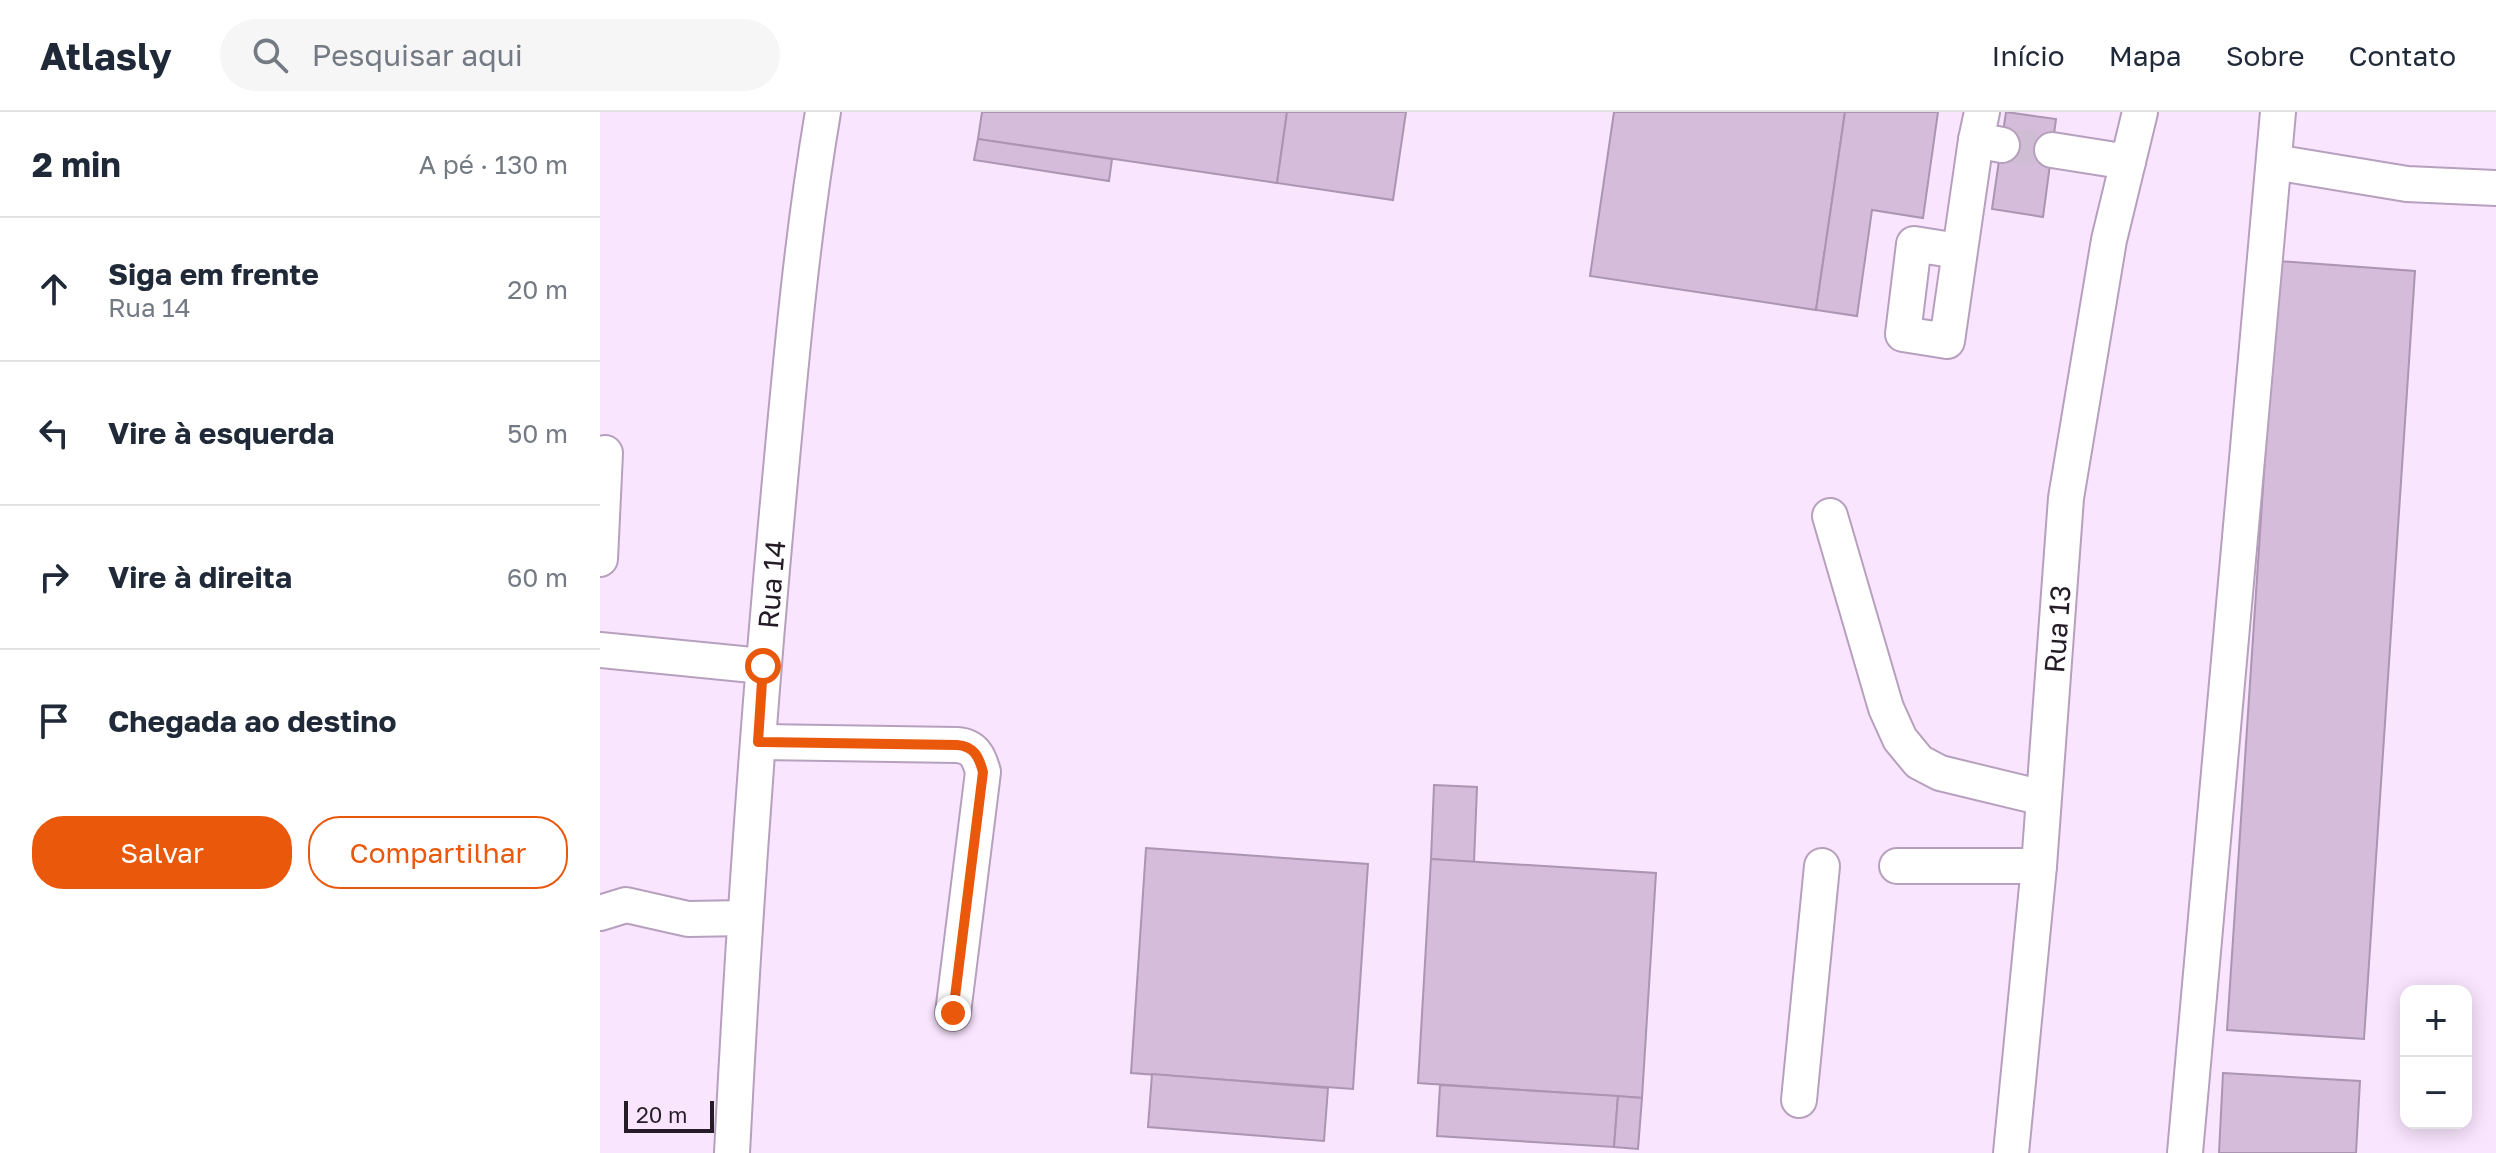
<!DOCTYPE html>
<html lang="pt">
<head>
<meta charset="utf-8">
<style>
  :root { --surface:#fff; --page:#f6f6f7; --text:#1f2937; --muted:#747a83; --line:#e0e1e3; --accent:#ea580c }
  body { margin:0; font-family:"Golos Text",sans-serif; background:var(--page); color:var(--text) }
  .controls { position:absolute; right:24px; bottom:24px; display:grid; overflow:hidden; border-radius:16px; box-shadow:0 4px 20px #0003 }
  .controls button { width:72px; height:72px; display:grid; place-items:center; padding:0; border:0; border-bottom:2px solid var(--line); background:var(--surface); color:var(--text); font:40px sans-serif }
  .scale { position:absolute; left:24px; bottom:20px; width:90px; box-sizing:border-box; padding-left:8px; border:4px solid #251c27; border-top:0; font-size:22px; line-height:28px; white-space:nowrap; color:#251c27; -webkit-text-stroke:6px #f9e5fe; paint-order:stroke }
  .stop { position:absolute; width:24px; height:24px; margin:-18px; border:6px solid #ea580c; border-radius:50%; background:#fff }
  .stop.end { background:#ea580c; border-color:#fff; box-shadow:0 2px 8px #0008 }
  .list { margin:0; padding:0; list-style:none }
  h2 { display:flex; justify-content:space-between; align-items:center; height:104px; margin:0; padding:0 32px; font-size:34px }
  h2 small { font-size:26px; font-weight:400; color:var(--muted) }
  .list li { display:grid; grid-template-columns:52px 1fr auto; gap:24px; align-items:center; box-sizing:border-box; height:144px; padding:0 32px; border-top:2px solid var(--line) }
  .list b { display:block; font-size:30px; white-space:nowrap }
  .list p { margin:0; font-size:26px; white-space:nowrap; color:var(--muted) }
  .list em { font-size:26px; font-style:normal; color:var(--muted) }
  .actions { display:flex; gap:16px; padding:24px 32px }
  .actions a { flex:1; padding:18px 0; border:2px solid var(--accent); border-radius:32px; text-align:center; font-size:28px; color:var(--accent) }
  .actions .main { background:var(--accent); color:#fff }
  .icon { flex:none; width:44px; height:44px; fill:none; stroke:currentColor; stroke-width:2; stroke-linecap:round; stroke-linejoin:round }
  .map { position:relative; flex:none; width:1896px; height:1041px; overflow:hidden }
  header { display:flex; align-items:center; gap:48px; box-sizing:border-box; height:112px; padding:0 40px; background:var(--surface); border-bottom:2px solid var(--line) }
  header strong { font-size:38px }
  nav { display:flex; gap:44px; margin-inline-start:auto; font-size:28px }
  .search { width:560px; height:72px; background:var(--page); display:flex; align-items:center; gap:20px; box-sizing:border-box; padding:0 28px; border-radius:44px; color:var(--muted); font-size:30px }
  main { display:flex }
  aside { flex:1; background:var(--surface) }
  .map>svg:first-child { display:block }
  .building { fill:#d4bcda; stroke:#ab95b2; stroke-width:2 }
  .lines { fill:none; stroke-linecap:round; stroke-linejoin:round }
  .minor-tunnel { stroke:#cfbdd3; stroke-width:34; stroke-dasharray:34 17; stroke-linecap:butt }
  .minor-casing { stroke:#b7a0bd; stroke-width:38 }
  .minor { stroke:#fff; stroke-width:34 }
  .route { stroke:#ea580c; stroke-width:10 }
  .labels { text-anchor:middle; dominant-baseline:central; stroke-width:6; stroke-linejoin:round; paint-order:stroke }
  .street-label { font-size:28px; fill:#251c27; stroke:#f9e5fe }
</style>
</head>
<body>
<header>
<strong>Atlasly</strong>
<div class="search"><svg class="icon" aria-label="search" viewBox="0 0 24 24"><circle cx="10" cy="10" r="6"/><path d="M15 15l6 6"/></svg>Pesquisar aqui</div>
<nav><a>Início</a><a>Mapa</a><a>Sobre</a><a>Contato</a></nav>
</header>
<main>
<aside>
<h2>2 min<small>A pé · 130 m</small></h2>
<ul class="list">
<li><svg class="icon" aria-label="ahead" viewBox="0 0 24 24"><path d="M12 20V5M6 11l6-6 6 6"/></svg><div><b>Siga em frente</b><p>Rua 14</p></div><em>20 m</em></li>
<li><svg class="icon" aria-label="left" viewBox="0 0 24 24"><path d="M17 20v-9H6M10 6l-5 5 5 5"/></svg><div><b>Vire à esquerda</b></div><em>50 m</em></li>
<li><svg class="icon" aria-label="right" viewBox="0 0 24 24"><path d="M7 20v-9h11M14 6l5 5-5 5"/></svg><div><b>Vire à direita</b></div><em>60 m</em></li>
<li><svg class="icon" aria-label="arrive" viewBox="0 0 24 24"><path d="M6 21V4h12l-3 4 3 4H6"/></svg><div><b>Chegada ao destino</b></div></li>
</ul>
<div class="actions"><a class="main">Salvar</a><a>Compartilhar</a></div>
</aside>
<div class="map">
<svg width="1896" height="1041" viewBox="0 0 1896 1041">
  <rect width="100%" height="100%" fill="#f9e5fe"/>
  <g class="building">
    <path d="M382,0h305l-10,71 -299,-44z"/>
    <path d="M687,0h119l-13,88 -116,-17z"/>
    <path d="M1014,0h231l-29,198 -226,-34z"/>
    <path d="M1245,0h93l-15,106 -51,-8 -15,106 -41,-6z"/>
    <path d="M1406,0l50,7 -13,98 -51,-8z"/>
    <path d="M378,27l134,20 -3,22 -135,-21z"/>
    <path d="M1678,149l137,10 -51,768 -137,-9z"/>
    <path d="M834,673l43,2 -3,75 -43,-3z"/>
    <path d="M546,736l222,16 -15,225 -222,-16z"/>
    <path d="M831,747l225,14 -14,225 -224,-15z"/>
    <path d="M1623,961l137,8 -4,72h-137z"/>
    <path d="M552,962l176,14 -4,53 -176,-14z"/>
    <path d="M840,973l178,11 -4,51 -177,-11z"/>
    <path d="M1018,984l24,2 -4,51 -24,-2z"/>
  </g>
  <g class="lines">
    <path class="minor-tunnel" d="M1402,33l50,5"/>
    <g class="minor-casing">
      <g id="minor">
        <path d="M1382,0l-6,28 26,5"/>
        <path d="M1452,38l76,12"/>
        <path d="M1674,50l133,22 89,4"/>
        <path d="M1358,139l-44,-7 -11,90 44,7 29,-201"/>
        <path d="M1230,404l56,192 14,31 19,23 21,11 103,25"/>
        <path d="M0,447l5,-106"/>
        <path d="M0,538l163,16"/>
        <path d="M158,630l199,3c17,1 22,12 26,27l-30,241"/>
        <path d="M1297,754h142"/>
        <path d="M0,801l26,-8 62,14 56,-1"/>
        <path d="M1199,988l23,-234"/>
        <path id="s1" d="M132,1041c11,-217 26,-434 46,-651 12,-130 23,-261 45,-390"/>
        <path id="s2" d="M1411,1041l28,-287 27,-368 43,-258 31,-128"/>
        <path d="M1585,1041l93,-1041"/>
      </g>
    </g>
    <use href="#minor" class="minor"/>
  </g>
  <g class="lines">
    <path class="route" d="M163,554l-5,76 199,3c17,1 22,12 26,27l-30,241"/>
  </g>
  <g class="labels">
    <g class="street-label">
      <text stroke="none"><textPath href="#s1" startOffset="570">Rua 14</textPath></text>
      <text stroke="none"><textPath href="#s2" startOffset="526">Rua 13</textPath></text>
    </g>
  </g>
</svg>
<div class="controls">
<button>+</button>
<button>−</button>
</div>
<div class="scale">20 m</div>
<div class="stop" style="left:163px;top:554px"></div>
<div class="stop end" style="left:353px;top:901px"></div>
</div>
</main>
</body>
</html>
